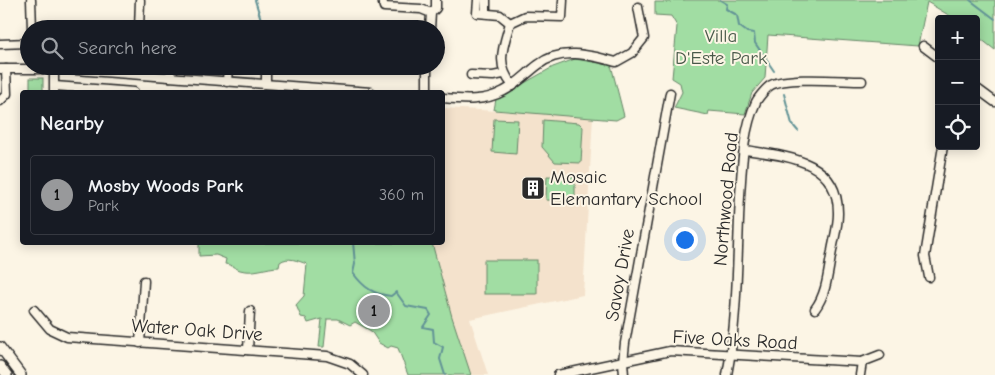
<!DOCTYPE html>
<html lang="en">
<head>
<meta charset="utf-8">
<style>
  :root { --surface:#171b24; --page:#242831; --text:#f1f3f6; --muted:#9ea1a6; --line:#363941; --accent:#98999b }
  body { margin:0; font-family:"Comic Neue",sans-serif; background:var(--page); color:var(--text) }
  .controls { position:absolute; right:15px; top:15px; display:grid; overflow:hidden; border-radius:5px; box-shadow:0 2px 12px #0003 }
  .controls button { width:45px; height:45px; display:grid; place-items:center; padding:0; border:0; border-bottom:1px solid var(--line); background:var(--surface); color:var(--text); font:25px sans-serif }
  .you { position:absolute; left:684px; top:239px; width:18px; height:18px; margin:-12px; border:4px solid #fff; border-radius:50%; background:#1a73e8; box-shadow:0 0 0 8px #1a73e833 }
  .badge { display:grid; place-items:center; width:32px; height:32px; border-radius:50%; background:var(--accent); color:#111; font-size:16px; font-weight:700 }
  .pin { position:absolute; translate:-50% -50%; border:2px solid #fff; box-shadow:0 1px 5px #0006 }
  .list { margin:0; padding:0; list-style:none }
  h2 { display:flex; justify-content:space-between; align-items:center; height:65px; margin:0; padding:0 20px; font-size:21px }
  h2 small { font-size:16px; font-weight:400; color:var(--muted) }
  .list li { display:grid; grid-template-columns:32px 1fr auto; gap:15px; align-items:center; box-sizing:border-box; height:80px; margin:0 10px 10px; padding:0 10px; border:1px solid var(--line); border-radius:5px }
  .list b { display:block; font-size:19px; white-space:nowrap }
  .list p { margin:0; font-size:16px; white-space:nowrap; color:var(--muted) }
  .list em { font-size:16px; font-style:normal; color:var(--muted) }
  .icon { flex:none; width:28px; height:28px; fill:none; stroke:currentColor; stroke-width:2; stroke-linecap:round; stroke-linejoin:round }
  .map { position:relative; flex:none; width:995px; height:375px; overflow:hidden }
  .search { position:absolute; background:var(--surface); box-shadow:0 2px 12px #0003; left:20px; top:20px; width:425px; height:55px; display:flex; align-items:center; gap:12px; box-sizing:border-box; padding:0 18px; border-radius:28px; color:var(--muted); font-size:19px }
  .panel { position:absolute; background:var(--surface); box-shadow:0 2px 12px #0003; left:20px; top:90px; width:425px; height:155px; border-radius:5px }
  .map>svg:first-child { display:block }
  .built { fill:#f4e2cc }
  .green { fill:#a1dda3; stroke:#668467 }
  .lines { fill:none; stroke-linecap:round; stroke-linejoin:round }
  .stream { stroke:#629396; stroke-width:2 }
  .minor-casing { stroke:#2b2b2b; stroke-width:11 }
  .major-casing { stroke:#2b2b2b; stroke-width:12 }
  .minor { stroke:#fcf5e5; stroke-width:8 }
  .major { stroke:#fcf5e5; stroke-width:9 }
  .labels { text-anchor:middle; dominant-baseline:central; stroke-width:4; stroke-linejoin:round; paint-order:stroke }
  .park-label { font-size:19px; fill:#485849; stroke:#fcf5e5 }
  .poi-label { font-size:19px; fill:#2b2b2b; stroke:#fcf5e5; text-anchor:start }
  .street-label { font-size:19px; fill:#2b2b2b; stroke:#fcf5e5 }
</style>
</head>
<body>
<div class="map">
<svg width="995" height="375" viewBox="0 0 995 375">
  <rect width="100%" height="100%" fill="#fcf5e5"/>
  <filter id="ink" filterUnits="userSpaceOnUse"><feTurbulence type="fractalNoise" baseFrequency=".02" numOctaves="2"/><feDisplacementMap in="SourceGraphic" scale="10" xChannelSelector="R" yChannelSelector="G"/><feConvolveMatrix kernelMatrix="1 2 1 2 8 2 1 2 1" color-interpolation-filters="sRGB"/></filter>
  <g filter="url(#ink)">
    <path class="built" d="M443,108l150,8 -10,179 -113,24 18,56h-21l-35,-132 10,-1z"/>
    <g class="green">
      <path d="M672,0h323v50l-19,-15v-16h-21l-28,-17 -9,44 -150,-11 -3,43 -13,15 -7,21 -36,-3 -1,4 -34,-7 8,-16 -2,-9 -8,-5 5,-52 -6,-10 -16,-1v-13h16z"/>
      <path d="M575,59l36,6 13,51 -8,4 -122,-10 2,-11 57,-32z"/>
      <rect x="30" y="78" width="13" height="14"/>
      <path d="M494,119l24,1 -2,34 -24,-2z"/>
      <path d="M543,120l36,3 4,4 -2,36 -26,-1 -13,-15z"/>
      <path d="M547,176l28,1v24l-29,-1z"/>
      <path d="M199,243h233l20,74 19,58h-63l-10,-27 -7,-2 -3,2 -9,-5 -8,-12 -16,-9 -5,3 -12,-6h-11l-3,28h-5l3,-28 -14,4 -2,-5 -5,-1 -5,-12 8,-9 3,-32c-9,-3 -19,-8 -27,-2l-1,5c-12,0 -26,7 -39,3 -6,-2 -8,-5 -15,-6l1,-5 -10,-4 -17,1z"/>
      <rect x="484" y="260" width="53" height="34"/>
    </g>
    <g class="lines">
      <g class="stream">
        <path d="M255,0l9,29"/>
        <path d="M720,0l7,4 -1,5 11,6 2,11 8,6 7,1 1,10 19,28"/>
        <path d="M970,0l25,19"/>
        <path d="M784,94l8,30 6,7"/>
        <path d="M353,242l2,22 -2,9c11,15 20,21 38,23l5,-4 10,14 22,4 3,5 -8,12 10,2 1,13 9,5 -3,12 5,16"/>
      </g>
      <g class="minor-casing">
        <g id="minor">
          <path d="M31,0l1,29"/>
          <path d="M382,0l2,7 37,2 10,4"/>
          <path d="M478,0l-1,13 23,2 10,8"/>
          <path d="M486,13v-13"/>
          <path d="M139,29l1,-29"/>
          <path d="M430,29l1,-16 5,-5v-8"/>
          <path d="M0,44l29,-1"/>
          <path d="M923,46l16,12"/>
          <path d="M262,66l4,6v12"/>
          <path d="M0,69h62l309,23"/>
          <path d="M54,69v23"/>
          <path d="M471,75l22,1 10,-2"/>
          <path d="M170,77l1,-11"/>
          <path d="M227,82l1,-16"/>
          <path d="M55,86l79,6"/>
          <path d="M513,86c-18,-22 -10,-38 -3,-63l15,-7 37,1 1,-17"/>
          <path d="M976,88l19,14"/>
          <path d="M427,92v-26"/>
          <path d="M442,98c22,2 42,4 62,-7 12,-6 22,-17 34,-26 23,-18 52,-10 78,-3l16,-9 12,-15 -6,-31"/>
          <path d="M0,101l7,-7 -1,-25"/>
          <path d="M745,150c40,6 94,9 93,64 0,12 -4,25 -6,37 -4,21 -5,42 -17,58"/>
          <path d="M929,277l-4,-21 18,-110"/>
          <path d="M34,310l16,19 17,8 260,19 23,8 13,11"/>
          <path d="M140,343l4,-62"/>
          <path d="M248,350l2,-39"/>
          <path d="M558,375l112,-24 192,11 18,-7"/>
          <path d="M624,375l-1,-13 2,-19 45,-250"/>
          <path d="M727,375c11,-58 10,-120 13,-179 2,-30 3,-66 16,-94 2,-4 10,-14 15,-17 17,-9 70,-4 91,-4"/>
          <path d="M860,375l2,-13"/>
        </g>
      </g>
      <g class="major-casing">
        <g id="major">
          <path d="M0,347l21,28"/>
          <path d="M0,366l7,9"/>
        </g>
      </g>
      <use href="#minor" class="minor"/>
      <use href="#major" class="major"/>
    </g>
  </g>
  <defs>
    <g id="building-square" transform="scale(1.25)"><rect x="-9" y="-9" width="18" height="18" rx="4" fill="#2b2b2b" stroke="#fcf5e5"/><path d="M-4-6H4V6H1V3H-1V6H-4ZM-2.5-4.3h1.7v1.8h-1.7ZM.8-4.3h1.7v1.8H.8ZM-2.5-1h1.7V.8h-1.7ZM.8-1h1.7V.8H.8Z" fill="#fff"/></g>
  </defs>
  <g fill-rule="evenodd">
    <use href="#building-square" x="533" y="188"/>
  </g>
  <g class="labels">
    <g class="park-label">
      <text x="721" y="36">Villa<tspan x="721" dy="22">D'Este Park</tspan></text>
    </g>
    <g class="poi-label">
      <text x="550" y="177">Mosaic<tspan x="550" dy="22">Elemantary School</tspan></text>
    </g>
    <g class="street-label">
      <text transform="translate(726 199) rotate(-85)">Northwood Road</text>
      <text transform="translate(620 275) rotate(-80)">Savoy Drive</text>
      <text transform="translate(197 330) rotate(4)">Water Oak Drive</text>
      <text transform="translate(735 340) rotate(3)">Five Oaks Road</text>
    </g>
  </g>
</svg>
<div class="controls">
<button>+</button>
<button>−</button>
<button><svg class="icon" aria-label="locate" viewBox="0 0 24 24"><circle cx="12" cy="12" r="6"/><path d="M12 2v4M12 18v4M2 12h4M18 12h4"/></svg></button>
</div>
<div class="you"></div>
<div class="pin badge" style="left:374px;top:311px">1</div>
<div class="search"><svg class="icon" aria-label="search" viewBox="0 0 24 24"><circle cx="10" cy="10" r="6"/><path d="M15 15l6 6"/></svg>Search here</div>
<section class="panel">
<h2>Nearby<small></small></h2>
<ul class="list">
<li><span class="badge">1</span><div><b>Mosby Woods Park</b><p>Park</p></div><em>360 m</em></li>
</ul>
</section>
</div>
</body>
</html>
